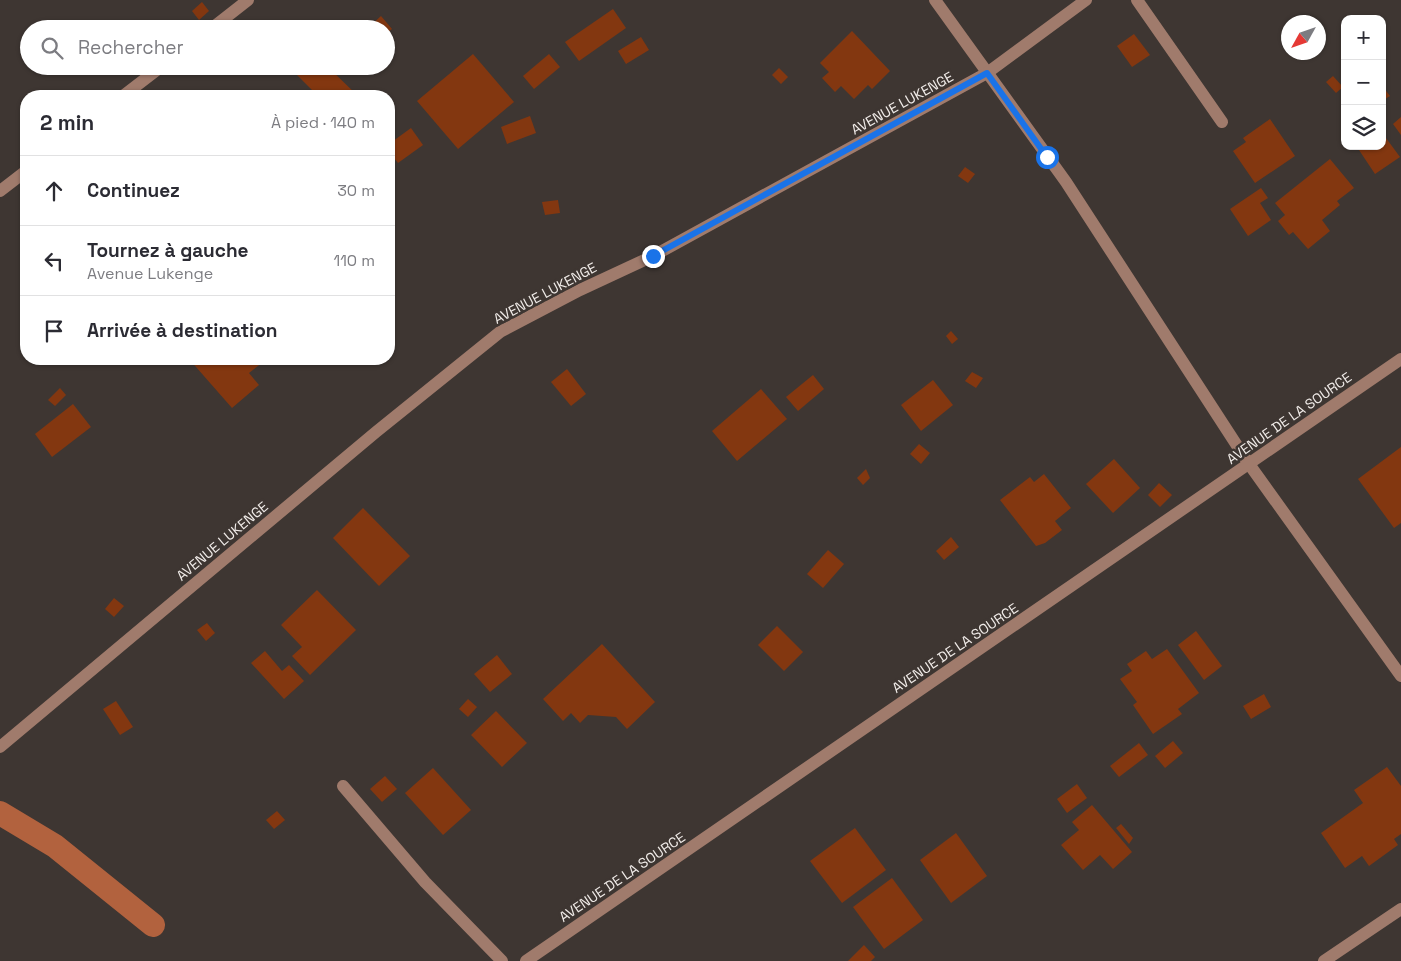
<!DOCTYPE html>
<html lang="fr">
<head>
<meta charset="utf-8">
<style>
  :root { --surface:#fff; --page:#f7f7f7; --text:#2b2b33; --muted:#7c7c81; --line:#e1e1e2 }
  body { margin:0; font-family:"Space Grotesk",sans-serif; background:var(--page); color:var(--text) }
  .controls { position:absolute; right:15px; top:15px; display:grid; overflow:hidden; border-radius:10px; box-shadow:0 1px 4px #0004 }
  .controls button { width:45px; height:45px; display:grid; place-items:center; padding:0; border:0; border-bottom:1px solid var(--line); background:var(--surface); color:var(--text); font:25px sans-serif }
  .compass { position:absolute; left:1281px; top:15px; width:45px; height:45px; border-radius:50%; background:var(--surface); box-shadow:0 1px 4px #0004; rotate:230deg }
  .stop { position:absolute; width:15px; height:15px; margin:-11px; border:4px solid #1a73e8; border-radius:50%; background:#fff }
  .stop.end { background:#1a73e8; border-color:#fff; box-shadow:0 1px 5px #0008 }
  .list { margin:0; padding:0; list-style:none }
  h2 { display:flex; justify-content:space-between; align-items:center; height:65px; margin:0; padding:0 20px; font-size:21px }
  h2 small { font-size:16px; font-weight:400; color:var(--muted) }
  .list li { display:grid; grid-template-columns:32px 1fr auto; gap:15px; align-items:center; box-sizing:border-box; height:70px; padding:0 20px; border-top:1px solid var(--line) }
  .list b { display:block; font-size:19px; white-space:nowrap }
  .list p { margin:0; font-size:16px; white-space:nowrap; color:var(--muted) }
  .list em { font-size:16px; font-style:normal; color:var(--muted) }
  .icon { flex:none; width:28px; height:28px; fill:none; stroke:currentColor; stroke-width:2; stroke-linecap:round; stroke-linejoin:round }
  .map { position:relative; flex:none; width:1401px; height:961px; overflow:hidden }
  .search { position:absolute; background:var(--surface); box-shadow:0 1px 4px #0004; left:20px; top:20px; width:375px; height:55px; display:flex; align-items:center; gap:12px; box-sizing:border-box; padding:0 18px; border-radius:28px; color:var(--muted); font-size:19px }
  .panel { position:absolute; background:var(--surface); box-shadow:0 1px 4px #0004; left:20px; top:90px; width:375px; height:275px; border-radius:20px }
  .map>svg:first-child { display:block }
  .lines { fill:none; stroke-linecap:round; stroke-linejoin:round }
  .canal { stroke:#b2623e; stroke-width:24 }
  .building { fill:#833710 }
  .minor { stroke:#a07b6c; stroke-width:12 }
  .route { stroke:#1a73e8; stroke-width:6 }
  .labels { text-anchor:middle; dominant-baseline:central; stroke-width:5; stroke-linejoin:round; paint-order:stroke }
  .street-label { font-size:14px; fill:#f1ece9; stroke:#3e3632 }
</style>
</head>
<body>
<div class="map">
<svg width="1401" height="961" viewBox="0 0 1401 961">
  <rect width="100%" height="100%" fill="#3e3632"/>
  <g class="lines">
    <path class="canal" d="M0,813l55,33 98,79"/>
  </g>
  <g class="building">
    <path d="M202,2l7,9 -10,9 -7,-9z"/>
    <path d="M613,9l13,19 -47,33 -14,-19z"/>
    <path d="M381,16l11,13 -6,5v-5l-18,-1z"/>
    <path d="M852,31l38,40 -18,18 -4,-4 -14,14 -13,-13 -6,6 -13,-14 7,-6 -9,-9z"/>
    <path d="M1134,34l16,21 -18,12 -15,-21z"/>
    <path d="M641,37l8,13 -23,14 -8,-13z"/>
    <path d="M473,54l41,48 -56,47 -41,-48z"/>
    <path d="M549,54l11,13 -26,22 -11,-13z"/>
    <path d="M294,66h37l-2,2 29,28h-40l-27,-27z"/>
    <path d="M779,68l9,9 -7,7 -9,-9z"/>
    <path d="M1333,76l10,11 -7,6 -10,-11z"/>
    <path d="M1383,87l7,9 -8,5v-13z"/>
    <path d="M530,116l6,17 -29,11 -6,-17z"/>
    <path d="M1401,117v18l-8,-11z"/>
    <path d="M1270,119l25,37 -40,27 -22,-32 13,-9 -3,-4z"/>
    <path d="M411,128l12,17 -25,18 -9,-11v-8z"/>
    <path d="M1382,134h1l17,23 -25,17 -16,-24 6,-4h17z"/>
    <path d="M1330,159l24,29 -17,13 3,4 -18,15 8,11 -22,18 -15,-17 -4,3 -11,-14 7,-6 -10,-12z"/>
    <path d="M965,167l10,7 -7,9 -10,-7z"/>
    <path d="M1261,188l7,10 -8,5 11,17 -23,16 -18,-27z"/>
    <path d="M558,200l2,13 -15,2 -3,-13z"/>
    <path d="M951,331l7,8 -6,5 -6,-8z"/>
    <path d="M189,359h78l-18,14 10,12 -27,23z"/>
    <path d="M567,369l19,25 -15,12 -20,-24z"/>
    <path d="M972,372l11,6 -7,10 -11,-7z"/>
    <path d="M813,375l11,14 -26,22 -12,-14z"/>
    <path d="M933,380l20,25 -32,26 -20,-26z"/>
    <path d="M60,388l6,7 -11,11 -7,-6z"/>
    <path d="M761,389l26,30 -50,42 -25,-30z"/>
    <path d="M73,404l18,23 -39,30 -17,-23z"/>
    <path d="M919,444l11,9 -9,11 -11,-10z"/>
    <path d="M1401,447v76l-7,5 -36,-49z"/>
    <path d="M1114,459l26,29 -27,25 -27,-29z"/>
    <path d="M866,469l4,9 -7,7 -6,-7z"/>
    <path d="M1044,474l27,34 -16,13 7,9 -17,13 -9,3 -36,-46 30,-23 4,5z"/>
    <path d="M1159,483l13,12 -12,12 -12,-12z"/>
    <path d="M363,508l47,48 -31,30 -46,-48z"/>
    <path d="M951,537l8,10 -15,13 -8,-9z"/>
    <path d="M828,550l16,14 -21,24 -16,-14z"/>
    <path d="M317,590l39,40 -46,45 -18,-19 10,-9 -21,-22z"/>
    <path d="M114,598l10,8 -10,11 -9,-8z"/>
    <path d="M207,623l8,10 -9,8 -9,-11z"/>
    <path d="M777,626l26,26 -19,19 -26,-26z"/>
    <path d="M1196,631l26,35 -18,14 -26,-35z"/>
    <path d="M602,644l53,58 -28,27 -11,-12 -28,-2 -8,8 -9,-10 -8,8 -20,-22z"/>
    <path d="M1167,649l32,44 -21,16 4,5 -29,20 -20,-29 4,-3 -17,-23 12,-8 -5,-7 19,-13 6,8z"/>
    <path d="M265,651l17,20 7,-6 15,16 -20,18 -33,-36z"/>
    <path d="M497,655l15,19 -22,18 -16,-18z"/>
    <path d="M1264,694l7,13 -20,12 -8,-13z"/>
    <path d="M468,699l9,8 -9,10 -9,-8z"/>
    <path d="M116,701l17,26 -13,8 -17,-26z"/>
    <path d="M496,711l31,32 -25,24 -31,-32z"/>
    <path d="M1173,741l10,12 -18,15 -10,-12z"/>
    <path d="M1139,743l9,12 -29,22 -9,-11z"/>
    <path d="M1387,767l14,19v48l-7,5 4,6 -29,21 -7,-10 -17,12 -24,-35 42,-30 -9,-13z"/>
    <path d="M433,768l38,42 -28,25 -38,-42z"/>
    <path d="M385,776l12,13 -15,13 -12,-13z"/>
    <path d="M1077,784l10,14 -20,15 -10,-14z"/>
    <path d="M1092,805l40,47 -19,17 -13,-14 -17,15 -22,-25 18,-15 -7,-8z"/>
    <path d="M277,811l8,9 -11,9 -8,-9z"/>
    <path d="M1121,824l12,14 -4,6 -13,-16z"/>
    <path d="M855,828l31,42 -44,33 -32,-42z"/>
    <path d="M956,833l31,43 -36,27 -31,-43z"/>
    <path d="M892,878l31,42 -39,29 -31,-42z"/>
    <path d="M864,945l11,12 -4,4h-23z"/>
  </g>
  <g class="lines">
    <g class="minor">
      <path d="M935,0l131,182 183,282 152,212"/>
      <path d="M1137,0l85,122"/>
      <path d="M211,29l37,-29"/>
      <path d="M123,96l39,-30"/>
      <path d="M0,191l26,-20"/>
      <path d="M0,747l376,-315 124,-100 80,-42 73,-34 334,-183 99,-73"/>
      <path d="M343,786l82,96 77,79"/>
      <path d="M526,961l875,-602"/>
      <path d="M1324,961l77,-52"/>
    </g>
  </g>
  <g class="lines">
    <path class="route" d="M653,256l334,-183 60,84"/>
  </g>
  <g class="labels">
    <g class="street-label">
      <text transform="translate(902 103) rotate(-29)">AVENUE LUKENGE</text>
      <text transform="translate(545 293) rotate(-28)">AVENUE LUKENGE</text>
      <text transform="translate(1289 418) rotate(-35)">AVENUE DE LA SOURCE</text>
      <text transform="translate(222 541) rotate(-40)">AVENUE LUKENGE</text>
      <text transform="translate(955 648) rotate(-34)">AVENUE DE LA SOURCE</text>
      <text transform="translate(622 877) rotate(-34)">AVENUE DE LA SOURCE</text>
    </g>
  </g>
</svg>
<div class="controls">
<button>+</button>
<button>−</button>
<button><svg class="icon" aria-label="layers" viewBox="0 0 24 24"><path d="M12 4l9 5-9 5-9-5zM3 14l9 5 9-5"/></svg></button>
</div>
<svg class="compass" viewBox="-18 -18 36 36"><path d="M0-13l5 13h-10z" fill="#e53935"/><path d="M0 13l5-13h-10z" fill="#7c7c81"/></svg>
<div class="stop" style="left:1047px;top:157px"></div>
<div class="stop end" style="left:653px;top:256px"></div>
<div class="search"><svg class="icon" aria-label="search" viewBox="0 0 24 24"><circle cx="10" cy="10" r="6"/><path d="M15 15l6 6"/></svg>Rechercher</div>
<section class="panel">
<h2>2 min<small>À pied · 140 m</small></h2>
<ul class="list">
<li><svg class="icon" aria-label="ahead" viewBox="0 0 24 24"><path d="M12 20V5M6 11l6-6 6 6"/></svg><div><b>Continuez</b></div><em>30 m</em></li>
<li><svg class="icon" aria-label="left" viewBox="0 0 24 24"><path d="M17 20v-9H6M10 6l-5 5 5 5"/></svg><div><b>Tournez à gauche</b><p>Avenue Lukenge</p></div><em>110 m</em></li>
<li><svg class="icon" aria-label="arrive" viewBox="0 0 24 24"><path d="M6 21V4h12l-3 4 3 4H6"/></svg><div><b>Arrivée à destination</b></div></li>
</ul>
</section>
</div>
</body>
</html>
